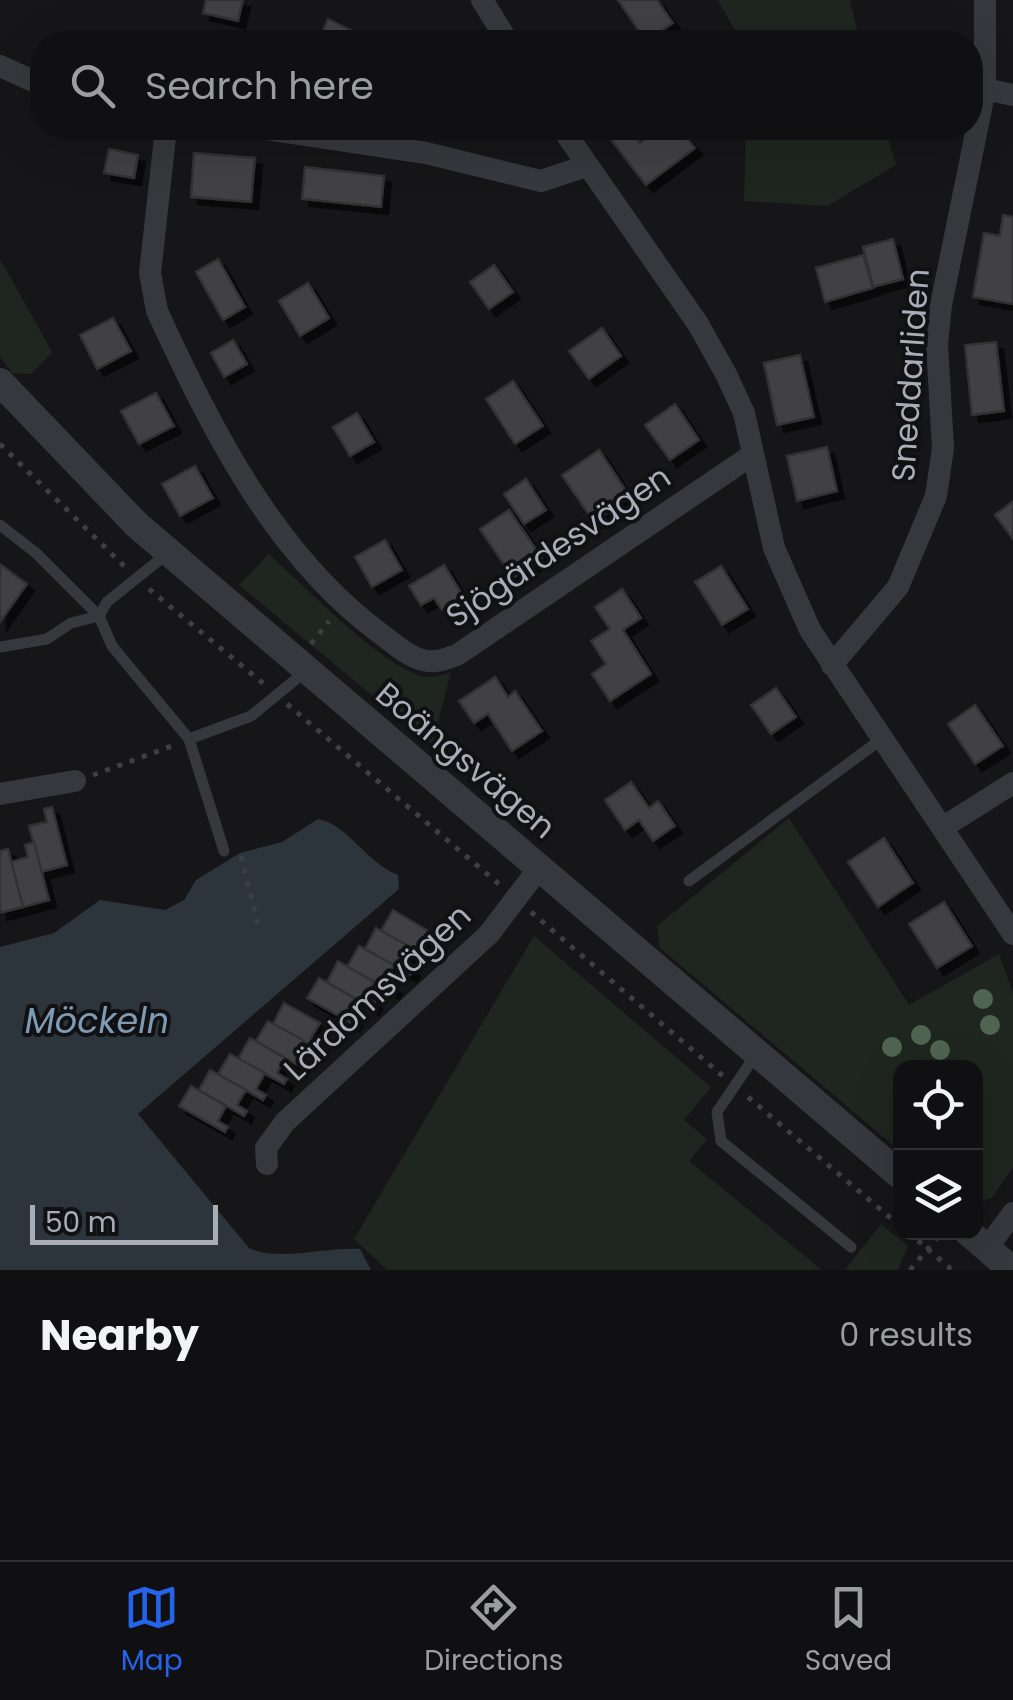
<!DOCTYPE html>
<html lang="en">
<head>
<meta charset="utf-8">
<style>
  :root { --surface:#101012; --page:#1e1e20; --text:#f1f3f6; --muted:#9c9d9f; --line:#303032; --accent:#2563eb }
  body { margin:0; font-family:Poppins,sans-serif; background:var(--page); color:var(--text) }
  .controls { position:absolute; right:30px; bottom:30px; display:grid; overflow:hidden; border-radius:20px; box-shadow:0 10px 40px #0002 }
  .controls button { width:90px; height:90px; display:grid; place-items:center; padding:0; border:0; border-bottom:2px solid var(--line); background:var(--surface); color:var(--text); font:50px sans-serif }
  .scale { position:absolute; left:30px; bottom:25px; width:188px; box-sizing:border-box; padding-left:10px; border:5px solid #a8adb8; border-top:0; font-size:28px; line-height:35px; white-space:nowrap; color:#a8adb8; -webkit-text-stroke:8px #111113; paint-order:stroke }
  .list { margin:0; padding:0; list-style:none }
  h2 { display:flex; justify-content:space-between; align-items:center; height:130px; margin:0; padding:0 40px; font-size:42px }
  h2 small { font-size:32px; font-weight:400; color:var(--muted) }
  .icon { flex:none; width:55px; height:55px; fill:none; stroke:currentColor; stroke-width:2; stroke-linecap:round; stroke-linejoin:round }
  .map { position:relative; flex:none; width:1013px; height:1270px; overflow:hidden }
  .search { position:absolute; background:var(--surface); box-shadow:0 10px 40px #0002; left:30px; right:30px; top:30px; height:110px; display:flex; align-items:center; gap:25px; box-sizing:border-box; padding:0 35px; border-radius:40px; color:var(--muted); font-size:38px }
  .sheet { height:290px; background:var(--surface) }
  nav { display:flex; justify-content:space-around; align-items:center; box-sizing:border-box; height:140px; border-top:2px solid var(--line); background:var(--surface); font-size:28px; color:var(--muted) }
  nav a { display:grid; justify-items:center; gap:5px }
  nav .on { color:var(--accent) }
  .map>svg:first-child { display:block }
  .green { fill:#1e261f }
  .water { fill:#2c353c }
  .building { fill:#404145; stroke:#303034; stroke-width:2.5; filter:url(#shadow) }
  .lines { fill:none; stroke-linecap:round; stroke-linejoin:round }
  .path { stroke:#3d3f44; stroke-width:5; stroke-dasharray:5 8; stroke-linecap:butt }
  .service { stroke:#37383d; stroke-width:11 }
  .minor { stroke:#37383d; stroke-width:22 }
  .tertiary { stroke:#37383d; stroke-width:28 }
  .tree { fill:#506452 }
  .labels { text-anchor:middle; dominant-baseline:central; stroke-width:8; stroke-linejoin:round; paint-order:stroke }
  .street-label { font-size:32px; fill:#a8adb8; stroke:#111113 }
  .water-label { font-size:35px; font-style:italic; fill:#7f9bb3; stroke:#111113 }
</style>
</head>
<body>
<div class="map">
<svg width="1013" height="1270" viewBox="0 0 1013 1270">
  <defs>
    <filter id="shadow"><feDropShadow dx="7" dy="7" stdDeviation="0" flood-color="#0009"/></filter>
  </defs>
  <rect width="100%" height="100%" fill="#161618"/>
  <g class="green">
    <path d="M718,0h132l10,42h-119z"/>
    <path d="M746,128h139l11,37 -69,41 -83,-5z"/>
    <path d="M0,259l52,93 -21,22 -19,-1 -12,-16z"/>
    <path d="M269,554c30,27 123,123 160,123 7,0 16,-3 22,-5l-19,73 -193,-160z"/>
    <path d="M789,818l120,187 90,-51 14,39v174l-21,31 -16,5v-135h-76v83l-240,-203 -3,-22z"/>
    <path d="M534,936l177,151 -27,33 23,19 -18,22 133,109h-435l-33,-31z"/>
    <path d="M881,1224l27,22 -10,24h-53z"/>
  </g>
  <path class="water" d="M318,819c31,6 47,43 80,56l1,14 -261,225 111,134c31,14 74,-1 111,1l11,21h-371v-323l54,-14 46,-33 65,10 19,-10 12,-20 44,-27 42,-11z"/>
  <g class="building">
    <path d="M206,0h37l-5,21 -35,-8z"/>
    <path d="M618,0h39l16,23 -27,18z"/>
    <path d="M328,19l33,16 -3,7h-40z"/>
    <path d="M629,128l11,15 20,-15h19l16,20 -49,37 -34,-44z"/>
    <path d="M109,149l29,6 -4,23 -30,-5z"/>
    <path d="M194,153l61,5 -4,44 -60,-5z"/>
    <path d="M305,167l79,9 -3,31 -79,-8z"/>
    <path d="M1003,215l10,2v87l-40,-7 11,-64 16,3z"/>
    <path d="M893,239l10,40 -30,8 -10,-40z"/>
    <path d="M863,255l10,33 -48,14 -9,-34z"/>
    <path d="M218,259l27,48 -22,13 -27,-48z"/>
    <path d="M494,265l19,27 -24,17 -19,-27z"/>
    <path d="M308,283l21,35 -29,18 -21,-35z"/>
    <path d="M113,318l18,33 -34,18 -17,-34z"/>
    <path d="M602,328l19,28 -32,23 -20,-28z"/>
    <path d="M233,340l14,24 -23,13 -13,-24z"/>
    <path d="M996,342l8,69 -32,4 -7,-70z"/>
    <path d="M800,355l14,62 -37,8 -13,-62z"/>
    <path d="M513,381l30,45 -28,18 -29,-45z"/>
    <path d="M156,393l18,33 -35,18 -18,-33z"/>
    <path d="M675,404l24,36 -29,20 -25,-35z"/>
    <path d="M357,413l17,29 -24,14 -17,-29z"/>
    <path d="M827,447l10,44 -40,10 -10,-45z"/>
    <path d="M599,450l31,47 -36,25 -32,-47z"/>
    <path d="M195,466l18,32 -33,18 -18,-32z"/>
    <path d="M526,479l20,31 -22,14 -20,-30z"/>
    <path d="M1013,501v38l-18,-24z"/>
    <path d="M509,510l33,48 -29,20 -33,-49z"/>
    <path d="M385,540l17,30 -30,17 -17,-30z"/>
    <path d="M0,564l27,20 -27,38z"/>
    <path d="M444,565l19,31 -21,14 -8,-12 -13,7 -12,-19z"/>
    <path d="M721,566l27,43 -26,16 -27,-43z"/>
    <path d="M622,589l19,29 -18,12 28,44 -41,27 -18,-27 14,-10 -15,-23 19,-12 -15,-22z"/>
    <path d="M495,677l13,20 7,-6 27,40 -30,20 -24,-37 -14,9 -15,-22z"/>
    <path d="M776,688l20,29 -25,17 -20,-29z"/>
    <path d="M975,705l28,41 -28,18 -27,-40z"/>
    <path d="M631,782l18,26 9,-7 17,25 -22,15 -14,-21 -14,10 -20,-30z"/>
    <path d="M52,807l15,58 -26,7 -12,-46 18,-4 -3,-13z"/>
    <path d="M884,838l29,45 -35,24 -30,-45z"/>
    <path d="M34,842l15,58 -26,7 -12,-45 17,-5 -3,-12z"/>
    <path d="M8,849l15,58 -23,6v-62z"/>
    <path d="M944,902l28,44 -35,22 -28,-44z"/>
    <path d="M393,910l35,21 -8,15 9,5 -2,6 -46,-26z"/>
    <path d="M376,928l36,20 -9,16 10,5 -3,6 -45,-26z"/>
    <path d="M359,946l35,19 -9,16 10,6 -3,5 -45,-25z"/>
    <path d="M338,961l36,21 -9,15 10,5 -3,6 -45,-26z"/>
    <path d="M319,978l35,20 -8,15 10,6 -3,5 -46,-26z"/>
    <path d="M284,1003l36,20 -9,15 10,6 -3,5 -45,-25z"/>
    <path d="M268,1021l35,19 -8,16 9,5 -3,6 -45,-26z"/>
    <path d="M250,1038l35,20 -8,15 10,6 -3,5 -46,-25z"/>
    <path d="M230,1054l35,19 -9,16 10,6 -3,5 -45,-26z"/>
    <path d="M210,1070l36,20 -9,15 10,6 -3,5 -45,-26z"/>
    <path d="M191,1086l35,20 -8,15 10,6 -3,5 -46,-26z"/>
  </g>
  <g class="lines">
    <g class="path">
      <path d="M0,444l126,124"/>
      <path d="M149,589l115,95"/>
      <path d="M311,644l18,-23"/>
      <path d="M287,704l213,181"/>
      <path d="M93,775l79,-29"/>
      <path d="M241,856l18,72"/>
      <path d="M531,912l193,165"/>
      <path d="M748,1097l152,129"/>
      <path d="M908,1232l44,38"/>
      <path d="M910,1270l32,-38"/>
    </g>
    <g class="service">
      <path d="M0,525l36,28 63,63"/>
      <path d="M168,553l-61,49 -8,14 13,30 77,93 62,-23 55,-45"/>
      <path d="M0,647l47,-8 24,-16 28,-7"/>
      <path d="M189,739l35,112"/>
      <path d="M689,881l194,-143"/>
      <path d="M757,1053l-40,59 4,29 130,106"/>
    </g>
    <g class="minor">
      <path d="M482,0l26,42"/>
      <path d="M0,66l42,19"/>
      <path d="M985,89l28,6"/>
      <path d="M166,128l-16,145 7,38c55,119 117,244 224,323 15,11 33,29 54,27 6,0 15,-4 22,-6l295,-200"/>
      <path d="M260,128l166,25 115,28 45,-15"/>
      <path d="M562,128l136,196 28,50 18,39 30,135 36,82 203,304"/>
      <path d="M832,665l66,-78 38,-91 7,-48 -6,-104 4,-39 44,-216v-89"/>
      <path d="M0,794l75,-13"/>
      <path d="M945,826l68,-43"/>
      <path d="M267,1164l-1,-16 19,-26 204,-188 50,-66"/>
      <path d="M987,1248l26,-35"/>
    </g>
    <g class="tertiary">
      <path d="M0,382l137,143 763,650"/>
      <path d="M968,1232l44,38"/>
    </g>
  </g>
  <g class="tree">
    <circle cx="983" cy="999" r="10"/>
    <circle cx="990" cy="1025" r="10"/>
    <circle cx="921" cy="1035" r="10"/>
    <circle cx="892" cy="1047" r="10"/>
    <circle cx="940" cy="1050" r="10"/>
  </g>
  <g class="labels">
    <g class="street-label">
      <text transform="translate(910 375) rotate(-86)">Sneddarliden</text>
      <text transform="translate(558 546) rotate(-34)">Sjögärdesvägen</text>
      <text transform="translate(466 760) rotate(40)">Boängsvägen</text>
      <text transform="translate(377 992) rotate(-43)">Lärdomsvägen</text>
    </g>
    <g class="water-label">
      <text x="97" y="1020">Möckeln</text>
    </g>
  </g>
</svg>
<div class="controls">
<button><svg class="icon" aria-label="locate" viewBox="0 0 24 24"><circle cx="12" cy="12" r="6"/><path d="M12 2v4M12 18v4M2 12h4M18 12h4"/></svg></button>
<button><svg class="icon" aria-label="layers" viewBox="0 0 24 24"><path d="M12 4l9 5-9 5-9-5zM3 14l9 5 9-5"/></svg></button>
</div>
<div class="scale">50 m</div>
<div class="search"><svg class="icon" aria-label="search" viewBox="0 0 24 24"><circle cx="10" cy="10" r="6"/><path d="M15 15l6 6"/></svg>Search here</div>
</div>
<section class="sheet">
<h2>Nearby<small>0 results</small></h2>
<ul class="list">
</ul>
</section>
<nav>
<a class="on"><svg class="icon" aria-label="map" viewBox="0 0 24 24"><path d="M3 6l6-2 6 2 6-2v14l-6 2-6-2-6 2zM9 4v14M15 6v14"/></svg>Map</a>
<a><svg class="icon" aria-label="directions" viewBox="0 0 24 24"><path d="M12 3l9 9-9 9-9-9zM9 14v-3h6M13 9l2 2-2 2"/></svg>Directions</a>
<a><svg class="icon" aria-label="saved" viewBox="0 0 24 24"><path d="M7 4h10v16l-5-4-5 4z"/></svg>Saved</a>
</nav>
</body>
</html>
